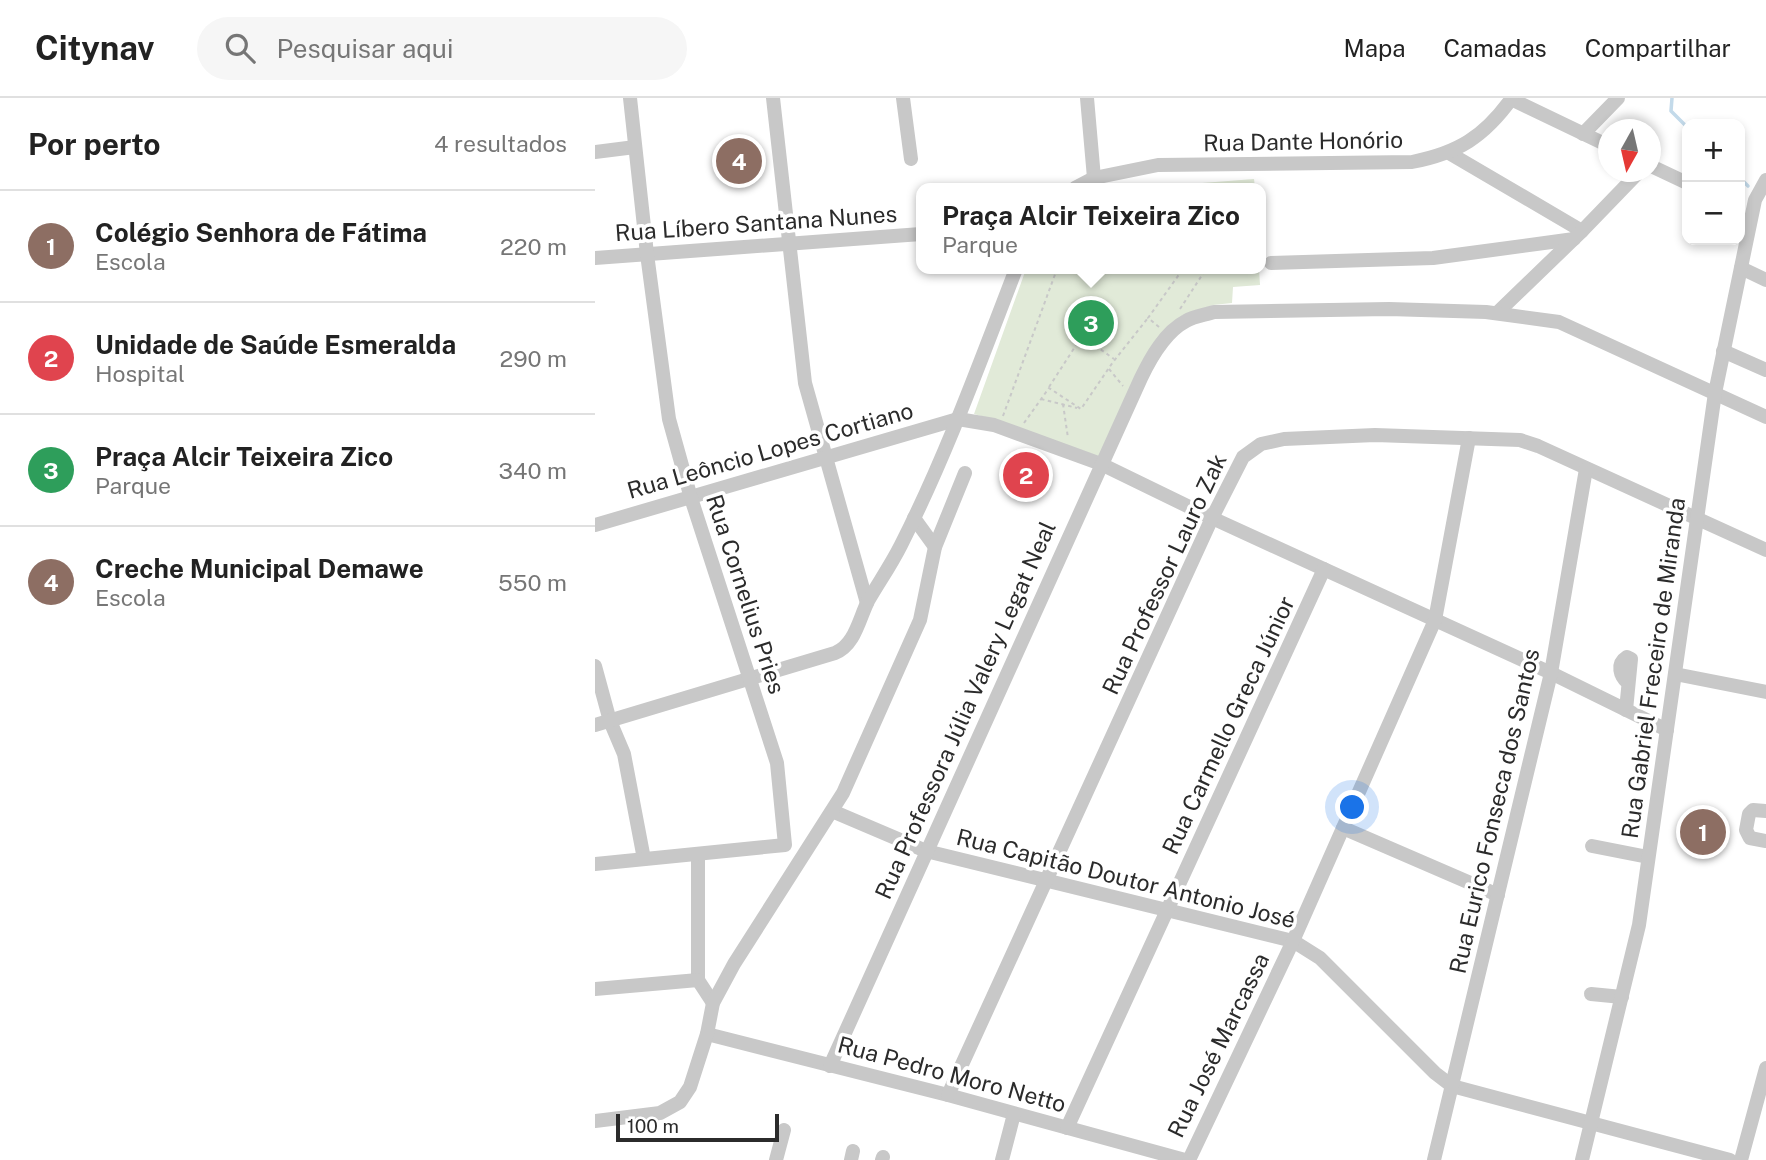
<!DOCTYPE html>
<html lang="pt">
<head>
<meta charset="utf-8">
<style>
  :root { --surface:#fff; --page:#f6f6f6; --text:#222; --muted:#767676; --line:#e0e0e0; --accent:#ea580c }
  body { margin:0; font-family:"Public Sans",sans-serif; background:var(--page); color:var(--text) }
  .controls { position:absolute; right:21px; top:21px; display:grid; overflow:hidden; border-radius:14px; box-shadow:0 4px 10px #0003 }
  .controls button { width:63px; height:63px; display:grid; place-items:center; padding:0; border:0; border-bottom:2px solid var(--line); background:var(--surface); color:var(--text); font:35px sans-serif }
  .compass { position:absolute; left:1003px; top:21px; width:63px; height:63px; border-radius:50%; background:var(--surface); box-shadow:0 4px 10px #0003; rotate:188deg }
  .scale { position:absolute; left:21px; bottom:18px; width:163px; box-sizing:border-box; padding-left:7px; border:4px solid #2b2b2b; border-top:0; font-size:19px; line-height:24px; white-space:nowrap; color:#2b2b2b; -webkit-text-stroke:5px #fff; paint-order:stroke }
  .you { position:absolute; left:758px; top:710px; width:24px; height:24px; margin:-18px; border:5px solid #fff; border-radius:50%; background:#1a73e8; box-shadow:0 0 0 10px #1a73e833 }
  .badge { display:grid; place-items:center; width:46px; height:46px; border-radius:50%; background:var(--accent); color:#fff; font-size:23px; font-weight:700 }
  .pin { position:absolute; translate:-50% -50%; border:4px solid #fff; box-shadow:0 2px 7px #0006 }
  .popup { position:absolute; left:321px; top:85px; width:350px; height:91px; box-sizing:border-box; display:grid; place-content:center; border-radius:14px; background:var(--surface); filter:drop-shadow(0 2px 5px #0005); font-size:23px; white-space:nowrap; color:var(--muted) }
  .popup b { font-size:26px; color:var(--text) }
  .popup::after { content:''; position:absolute; left:50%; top:100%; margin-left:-14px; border:14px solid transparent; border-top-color:var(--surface) }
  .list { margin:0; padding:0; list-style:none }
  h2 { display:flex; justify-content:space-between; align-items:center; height:91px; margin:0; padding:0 28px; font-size:30px }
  h2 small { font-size:23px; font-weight:400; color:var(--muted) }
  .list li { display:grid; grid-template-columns:46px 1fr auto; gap:21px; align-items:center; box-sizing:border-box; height:112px; padding:0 28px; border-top:2px solid var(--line) }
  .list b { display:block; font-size:26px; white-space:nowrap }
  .list p { margin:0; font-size:23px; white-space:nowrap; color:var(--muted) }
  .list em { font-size:23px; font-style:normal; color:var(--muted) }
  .icon { flex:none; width:38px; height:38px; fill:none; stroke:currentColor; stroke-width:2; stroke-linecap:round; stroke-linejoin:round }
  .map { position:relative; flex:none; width:1171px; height:1062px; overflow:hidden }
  header { display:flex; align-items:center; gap:42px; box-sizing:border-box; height:98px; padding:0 35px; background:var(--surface); border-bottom:2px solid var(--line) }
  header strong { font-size:33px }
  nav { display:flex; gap:38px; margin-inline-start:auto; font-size:24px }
  .search { width:490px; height:63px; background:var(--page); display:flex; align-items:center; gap:18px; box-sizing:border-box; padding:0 24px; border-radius:38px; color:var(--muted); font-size:26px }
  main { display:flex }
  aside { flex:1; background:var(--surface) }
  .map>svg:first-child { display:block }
  .green { fill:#e1ead8 }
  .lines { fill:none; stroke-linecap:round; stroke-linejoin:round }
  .stream { stroke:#c3daea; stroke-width:3.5 }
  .path { stroke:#c8c8c8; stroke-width:2; stroke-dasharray:3.5 3.5; stroke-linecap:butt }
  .minor { stroke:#c8c8c8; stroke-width:14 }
  .labels { text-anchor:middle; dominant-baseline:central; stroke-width:7; stroke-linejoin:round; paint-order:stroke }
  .street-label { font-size:23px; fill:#2b2b2b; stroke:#fff }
</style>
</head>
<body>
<header>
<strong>Citynav</strong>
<div class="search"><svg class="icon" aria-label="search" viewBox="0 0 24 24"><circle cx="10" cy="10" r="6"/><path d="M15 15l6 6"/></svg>Pesquisar aqui</div>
<nav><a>Mapa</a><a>Camadas</a><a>Compartilhar</a></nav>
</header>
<main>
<aside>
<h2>Por perto<small>4 resultados</small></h2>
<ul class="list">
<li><span class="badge" style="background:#8d6e63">1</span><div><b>Colégio Senhora de Fátima</b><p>Escola</p></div><em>220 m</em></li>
<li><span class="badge" style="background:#e0444e">2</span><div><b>Unidade de Saúde Esmeralda</b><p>Hospital</p></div><em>290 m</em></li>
<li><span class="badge" style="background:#2e9e5b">3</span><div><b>Praça Alcir Teixeira Zico</b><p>Parque</p></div><em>340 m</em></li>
<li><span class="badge" style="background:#8d6e63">4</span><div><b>Creche Municipal Demawe</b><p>Escola</p></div><em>550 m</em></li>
</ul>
</aside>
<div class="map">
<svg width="1171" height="1062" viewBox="0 0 1171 1062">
  <rect width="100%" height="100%" fill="#fff"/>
  <g class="green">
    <path d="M659,81l1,9h-118z"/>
    <path d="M431,171h233l1,16 -27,2 -1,16 -19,2 -28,10 -85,142 -91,-33 -35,-10z"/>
  </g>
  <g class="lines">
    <g class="stream">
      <path d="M1077,0l-1,13 16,16"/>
      <path d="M1145,80l8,8"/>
    </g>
    <g class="path">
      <path d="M585,211l26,-40"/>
      <path d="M564,229l-11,-9 35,-49"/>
      <path d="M514,271l14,17"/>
      <path d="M454,289l33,-51 32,23"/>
      <path d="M446,301l36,9"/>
      <path d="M468,306l5,34"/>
      <path d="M408,318l54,-147"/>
      <path d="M429,325l25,-35 32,21 32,-47 35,-44"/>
    </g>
    <g class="minor">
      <path d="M178,0l32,285 62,220"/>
      <path d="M308,0l8,61"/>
      <path d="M492,0l7,80"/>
      <path d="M916,1l98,47"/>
      <path d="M988,36l35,-36"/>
      <path d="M0,54l40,-5"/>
      <path d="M854,55l133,78"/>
      <path d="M1056,68l36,17"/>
      <path d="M480,90l19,-10 64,-13 254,-3c46,-9 72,-25 100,-64"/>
      <path d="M0,160l326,-24"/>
      <path d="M676,165l162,-5 141,-19"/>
      <path d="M1146,170l25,12"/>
      <path d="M902,215l85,-82 57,-59"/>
      <path d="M1128,253l43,19"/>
      <path d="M319,420l21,29"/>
      <path d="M0,427l363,-106 36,6 107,39 111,54 339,155 116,57"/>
      <path d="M0,568l15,55 14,33 20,105"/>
      <path d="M1080,576l91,18"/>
      <path d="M1031,612l5,-51 -4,-2c-11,7 -7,19 1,26"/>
      <path d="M0,627l240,-72c20,-8 24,-34 33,-52 11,-19 23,-36 33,-56 45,-89 79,-183 115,-276"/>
      <path d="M237,713l94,40 367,90 27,17 115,115 17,13 278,74"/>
      <path d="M1171,713l-13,-1 -4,4 -3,16 4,8 16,3"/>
      <path d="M748,730l155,67"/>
      <path d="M997,748l56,11"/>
      <path d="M103,756v126l15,23"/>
      <path d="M0,766l190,-19 -8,-82 -86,-265 -22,-79 -22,-165 -17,-156"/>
      <path d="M0,891l103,-9"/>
      <path d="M996,896l31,3"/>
      <path d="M112,936l241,61 237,65"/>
      <path d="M235,968l311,-688c10,-21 24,-46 45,-57 8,-5 19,-6 28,-9l175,-3 97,3 73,10 207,95"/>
      <path d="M353,997l264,-577 31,-61 18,-13 23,-5 91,-4 145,5 18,6 228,104"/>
      <path d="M0,1023l65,-8 20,-11 10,-15 17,-53 6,-31 21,-39 109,-171 77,-173 15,-73 30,-74"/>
      <path d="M472,1030l257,-559"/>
      <path d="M181,1062l8,-30"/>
      <path d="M256,1062l2,-9"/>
      <path d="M287,1062l1,-3"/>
      <path d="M407,1062l12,-46"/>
      <path d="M594,1062l104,-219 142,-321 34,-182"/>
      <path d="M839,1062l117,-487 35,-204"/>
      <path d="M987,1062l57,-235 76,-532 40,-193 11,-20"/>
      <path d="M1146,1062l25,-92"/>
    </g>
  </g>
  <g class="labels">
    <g class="street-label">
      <text transform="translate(708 43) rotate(-1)">Rua Dante Honório</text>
      <text transform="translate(161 125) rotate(-4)">Rua Líbero Santana Nunes</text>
      <text transform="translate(175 352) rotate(-16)">Rua Leôncio Lopes Cortiano</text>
      <text transform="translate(569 476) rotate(-65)">Rua Professor Lauro Zak</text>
      <text transform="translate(151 496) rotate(72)">Rua Cornelius Pries</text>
      <text transform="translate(1058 570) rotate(-82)">Rua Gabriel Freceiro de Miranda</text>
      <text transform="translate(370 612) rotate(-66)">Rua Professora Júlia Valery Legat Neal</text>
      <text transform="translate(633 627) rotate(-65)">Rua Carmello Greca Júnior</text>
      <text transform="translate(899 713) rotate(-77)">Rua Eurico Fonseca dos Santos</text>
      <text transform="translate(531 780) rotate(14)">Rua Capitão Doutor Antonio José</text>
      <text transform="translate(623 947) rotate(-64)">Rua José Marcassa</text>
      <text transform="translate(357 976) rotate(15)">Rua Pedro Moro Netto</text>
    </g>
  </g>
</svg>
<div class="controls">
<button>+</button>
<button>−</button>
</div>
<svg class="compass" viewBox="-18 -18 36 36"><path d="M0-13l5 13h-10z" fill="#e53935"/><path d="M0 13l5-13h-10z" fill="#767676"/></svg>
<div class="scale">100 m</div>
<div class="you"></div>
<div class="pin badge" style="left:1108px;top:734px;background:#8d6e63">1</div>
<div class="pin badge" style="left:431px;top:377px;background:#e0444e">2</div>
<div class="pin badge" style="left:496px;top:225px;background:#2e9e5b">3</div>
<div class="popup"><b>Praça Alcir Teixeira Zico</b>Parque</div>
<div class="pin badge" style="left:144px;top:63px;background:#8d6e63">4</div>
</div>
</main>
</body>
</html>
